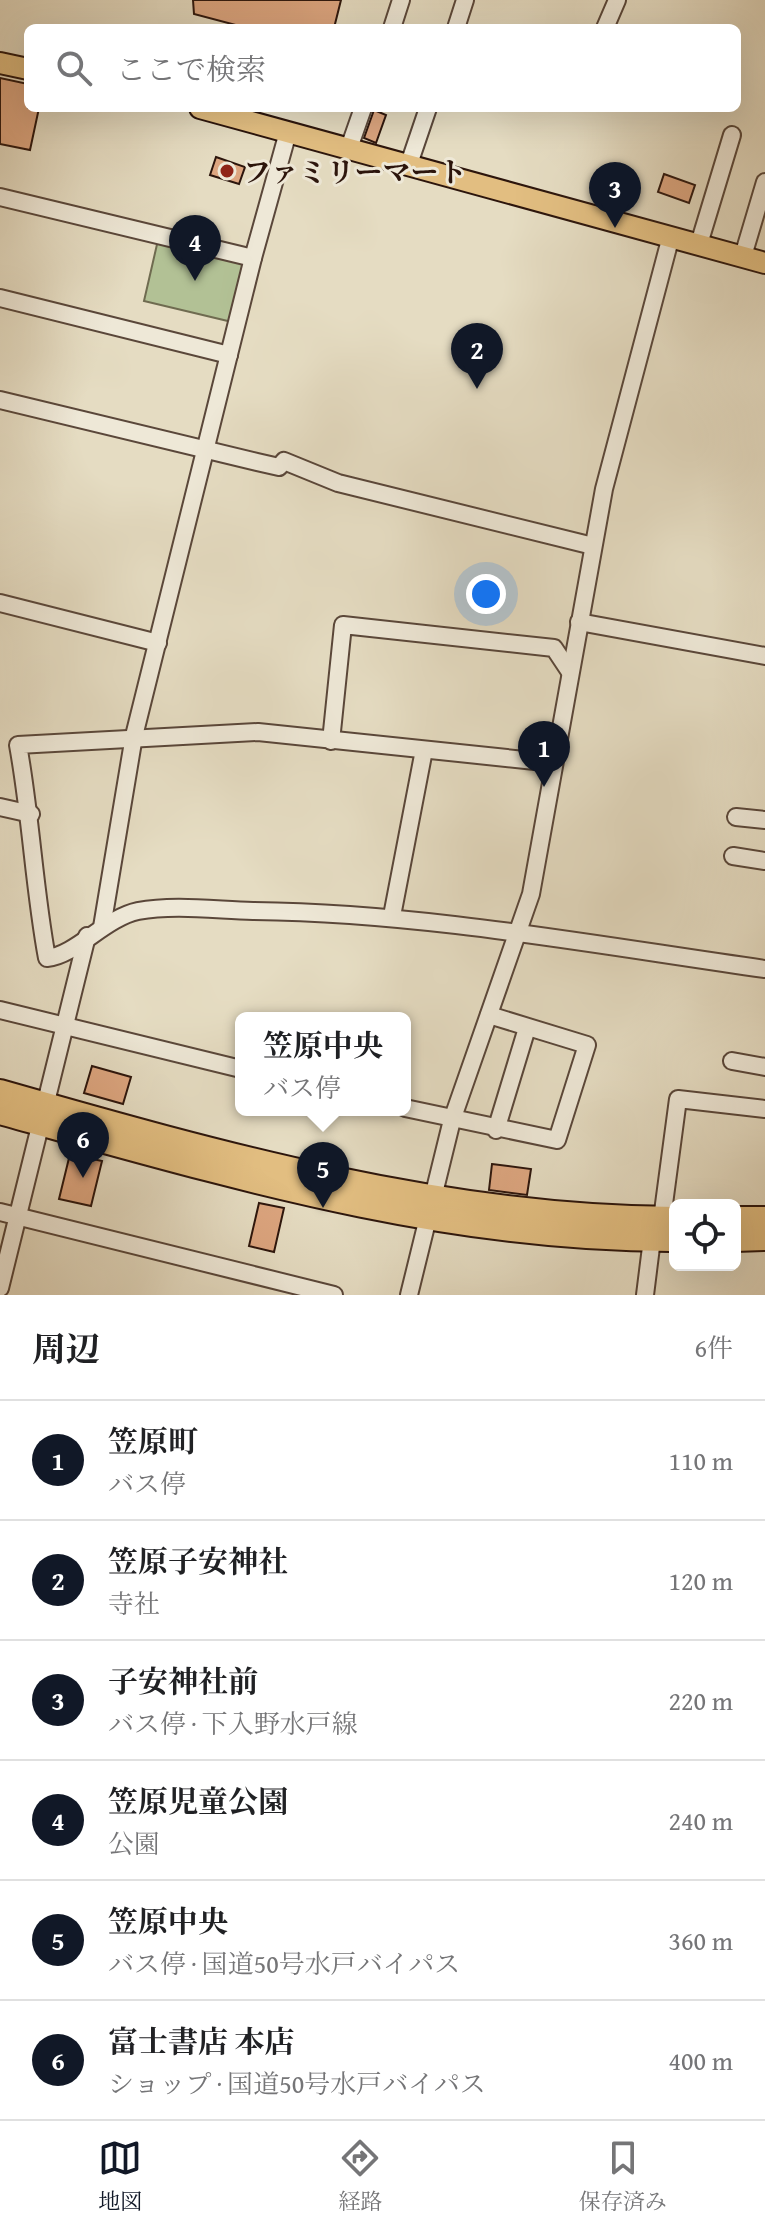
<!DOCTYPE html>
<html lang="ja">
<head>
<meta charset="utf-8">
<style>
  :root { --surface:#fff; --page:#f2f2f2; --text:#202124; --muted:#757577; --line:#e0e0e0; --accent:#111827 }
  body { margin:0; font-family:"Gentium Book Plus","Noto Serif JP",serif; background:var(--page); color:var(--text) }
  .controls { position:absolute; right:24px; bottom:24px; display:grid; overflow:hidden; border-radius:12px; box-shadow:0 8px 32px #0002 }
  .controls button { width:72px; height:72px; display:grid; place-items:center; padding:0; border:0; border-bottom:2px solid var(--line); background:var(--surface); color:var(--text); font:40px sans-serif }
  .you { position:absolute; left:486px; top:594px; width:28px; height:28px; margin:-20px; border:6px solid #fff; border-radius:50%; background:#1a73e8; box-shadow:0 0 0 12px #1a73e833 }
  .badge { display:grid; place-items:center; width:52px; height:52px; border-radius:50%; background:var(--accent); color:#fff; font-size:26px; font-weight:700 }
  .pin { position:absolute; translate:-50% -66px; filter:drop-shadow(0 2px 4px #0008) }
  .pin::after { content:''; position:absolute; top:42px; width:28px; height:24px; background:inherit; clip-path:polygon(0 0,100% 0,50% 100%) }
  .popup { position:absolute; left:235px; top:1012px; width:176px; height:104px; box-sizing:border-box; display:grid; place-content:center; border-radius:12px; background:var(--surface); filter:drop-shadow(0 2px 6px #0005); font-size:26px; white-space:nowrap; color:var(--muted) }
  .popup b { font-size:30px; color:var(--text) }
  .popup::after { content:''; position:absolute; left:50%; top:100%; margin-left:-16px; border:16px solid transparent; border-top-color:var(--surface) }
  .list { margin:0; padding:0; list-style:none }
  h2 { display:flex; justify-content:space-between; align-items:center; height:104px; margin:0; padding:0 32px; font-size:34px }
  h2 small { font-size:26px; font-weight:400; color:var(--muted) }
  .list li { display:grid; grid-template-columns:52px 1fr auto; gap:24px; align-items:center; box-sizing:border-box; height:120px; padding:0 32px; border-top:2px solid var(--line) }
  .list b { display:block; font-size:30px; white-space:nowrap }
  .list p { margin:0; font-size:26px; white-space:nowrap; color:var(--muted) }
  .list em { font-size:26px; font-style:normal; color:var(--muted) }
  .icon { flex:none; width:44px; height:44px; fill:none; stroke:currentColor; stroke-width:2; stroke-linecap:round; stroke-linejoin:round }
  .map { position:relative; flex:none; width:765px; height:1295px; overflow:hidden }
  .search { position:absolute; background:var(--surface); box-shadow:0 8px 32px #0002; left:24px; right:24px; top:24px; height:88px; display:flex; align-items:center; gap:20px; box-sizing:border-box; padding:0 28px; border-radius:12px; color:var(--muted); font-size:30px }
  .sheet { height:824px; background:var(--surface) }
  nav { display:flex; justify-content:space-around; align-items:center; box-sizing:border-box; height:112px; border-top:2px solid var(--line); background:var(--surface); font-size:22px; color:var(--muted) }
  nav a { display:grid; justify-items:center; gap:4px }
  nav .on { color:var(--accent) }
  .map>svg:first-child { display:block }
  .green { fill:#b2c195; stroke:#6f6b50; stroke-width:2 }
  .building { fill:#dda680; stroke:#2c150c; stroke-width:2 }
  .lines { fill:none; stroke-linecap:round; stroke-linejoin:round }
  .minor-casing { stroke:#5a473a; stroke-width:20 }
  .major-casing { stroke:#2c150c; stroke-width:24 }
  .highway-casing { stroke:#2c150c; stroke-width:28 }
  .minor { stroke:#eee8d7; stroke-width:16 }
  .major { stroke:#e2be81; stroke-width:20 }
  .highway { stroke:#e2be81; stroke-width:24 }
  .poi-dot { fill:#8f2418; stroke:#eee8d7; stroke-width:3 }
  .labels { text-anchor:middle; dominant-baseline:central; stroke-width:6; stroke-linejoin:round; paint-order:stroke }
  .poi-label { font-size:28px; font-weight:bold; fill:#2c150c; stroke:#eee8d7; text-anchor:start }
</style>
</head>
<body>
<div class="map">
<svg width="765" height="1295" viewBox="0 0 765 1295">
  <rect width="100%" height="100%" fill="#e5dcc2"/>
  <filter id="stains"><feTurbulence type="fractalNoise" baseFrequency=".0025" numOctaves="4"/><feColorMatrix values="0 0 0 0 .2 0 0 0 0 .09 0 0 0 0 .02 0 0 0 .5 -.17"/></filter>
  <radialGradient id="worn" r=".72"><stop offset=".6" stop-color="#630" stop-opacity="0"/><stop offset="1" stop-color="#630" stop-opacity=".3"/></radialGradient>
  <path class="green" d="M158,240l89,22 -15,60 -88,-21z"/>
  <g class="building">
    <path d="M193,0h148l-7,28h-87l-53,-14z"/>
    <path d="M0,78l28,6v24h11l-9,42 -30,-6z"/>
    <path d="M374,110l12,5 -10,28 -12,-5z"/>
    <path d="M216,157l29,10 -6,17 -29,-9z"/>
    <path d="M664,174l31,11 -6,18 -31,-11z"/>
    <path d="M92,1066l39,11 -8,27 -39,-11z"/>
    <path d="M70,1154l32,7 -11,45 -32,-7z"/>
    <path d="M492,1164l39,5 -4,26 -38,-5z"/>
    <path d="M259,1203l25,5 -10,44 -25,-6z"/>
  </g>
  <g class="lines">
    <g class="minor-casing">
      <g id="minor">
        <path d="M392,28l9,-28"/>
        <path d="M456,28l9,-28"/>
        <path d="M605,28l12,-28"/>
        <path d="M349,148l14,-40"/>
        <path d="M409,164l19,-56"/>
        <path d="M0,197l253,61"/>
        <path d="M699,244l33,-109"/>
        <path d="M743,256l22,-74"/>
        <path d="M0,298l229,57"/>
        <path d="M0,400l257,62 22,5 5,-6 54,22 255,63"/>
        <path d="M0,603l158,40"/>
        <path d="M579,622l186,34"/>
        <path d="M331,741l12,-116 211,23 16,24"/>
        <path d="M554,763l-296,-31 -240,13c13,71 16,143 29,213 29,-3 58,-40 91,-47 36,-7 78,-1 115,0 172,2 342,34 512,58"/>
        <path d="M0,807l31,7"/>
        <path d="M736,817l29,3"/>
        <path d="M733,856l32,5"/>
        <path d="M392,916l32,-166"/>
        <path d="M102,927l32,-191 119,-478 35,-126"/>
        <path d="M0,1010l241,59"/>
        <path d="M732,1061l33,6"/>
        <path d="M405,1108l152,32 30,-95 -98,-30"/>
        <path d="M496,1130l31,-102"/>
        <path d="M0,1212l334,83"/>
        <path d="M662,1219l16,-120 87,10"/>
        <path d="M0,1288l87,-352"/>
        <path d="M409,1295l43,-175 79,-226 73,-405 67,-253"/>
        <path d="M645,1295l7,-56"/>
      </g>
    </g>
    <g class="major-casing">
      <g id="major">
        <path d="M0,63l28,6"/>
        <path d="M200,108l565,155"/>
      </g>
    </g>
    <g class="highway-casing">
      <g id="highway">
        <path d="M0,1092c221,63 443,126 675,127"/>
        <path d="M0,1112c222,61 442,128 675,127"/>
        <path d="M735,1219h30"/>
        <path d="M735,1239l30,-1"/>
      </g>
    </g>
    <use href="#minor" class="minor"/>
    <use href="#major" class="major"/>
    <use href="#highway" class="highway"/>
  </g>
  <circle class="poi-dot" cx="227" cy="171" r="8"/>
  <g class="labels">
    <g class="poi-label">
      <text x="243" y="171">ファミリーマート</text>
    </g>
  </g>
  <rect width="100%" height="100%" filter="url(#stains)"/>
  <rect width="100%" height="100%" fill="url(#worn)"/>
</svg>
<div class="controls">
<button><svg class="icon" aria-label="locate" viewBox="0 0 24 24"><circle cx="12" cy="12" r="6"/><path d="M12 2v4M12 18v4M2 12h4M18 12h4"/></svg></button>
</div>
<div class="you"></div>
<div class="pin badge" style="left:544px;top:787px">1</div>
<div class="pin badge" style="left:477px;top:389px">2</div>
<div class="pin badge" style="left:615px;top:228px">3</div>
<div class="pin badge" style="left:195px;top:281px">4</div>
<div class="pin badge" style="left:323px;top:1208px">5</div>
<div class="popup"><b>笠原中央</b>バス停</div>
<div class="pin badge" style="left:83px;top:1178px">6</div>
<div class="search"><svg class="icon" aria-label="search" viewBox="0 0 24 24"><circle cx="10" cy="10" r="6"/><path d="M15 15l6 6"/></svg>ここで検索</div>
</div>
<section class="sheet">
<h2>周辺<small>6件</small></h2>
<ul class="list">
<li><span class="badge">1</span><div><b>笠原町</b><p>バス停</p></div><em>110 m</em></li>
<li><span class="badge">2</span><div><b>笠原子安神社</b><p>寺社</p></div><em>120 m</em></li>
<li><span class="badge">3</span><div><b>子安神社前</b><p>バス停 · 下入野水戸線</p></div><em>220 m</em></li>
<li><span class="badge">4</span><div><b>笠原児童公園</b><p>公園</p></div><em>240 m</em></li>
<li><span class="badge">5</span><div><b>笠原中央</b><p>バス停 · 国道50号水戸バイパス</p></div><em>360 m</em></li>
<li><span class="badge">6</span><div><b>富士書店 本店</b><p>ショップ · 国道50号水戸バイパス</p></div><em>400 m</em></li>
</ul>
</section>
<nav>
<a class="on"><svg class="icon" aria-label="map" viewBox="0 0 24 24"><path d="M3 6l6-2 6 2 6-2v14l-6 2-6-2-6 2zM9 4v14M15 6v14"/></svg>地図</a>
<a><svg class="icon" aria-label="directions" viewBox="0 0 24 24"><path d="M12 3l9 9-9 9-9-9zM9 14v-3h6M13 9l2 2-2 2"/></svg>経路</a>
<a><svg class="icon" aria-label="saved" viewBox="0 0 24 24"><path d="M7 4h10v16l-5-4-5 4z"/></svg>保存済み</a>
</nav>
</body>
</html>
